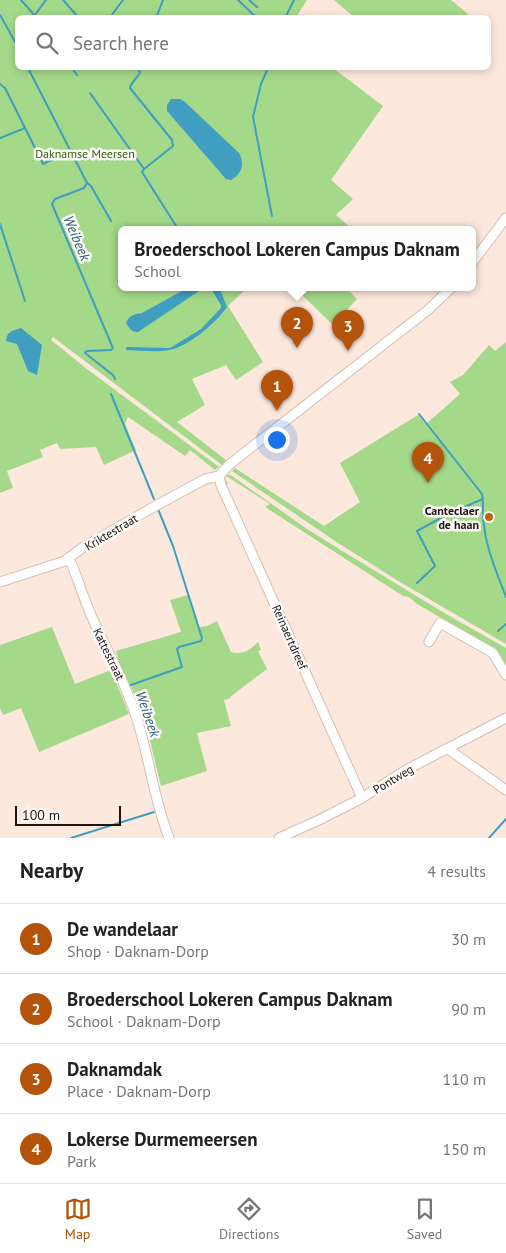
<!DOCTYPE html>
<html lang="en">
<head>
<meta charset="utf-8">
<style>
  :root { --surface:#fff; --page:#f6f6f6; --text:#222; --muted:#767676; --line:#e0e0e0; --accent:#b45309 }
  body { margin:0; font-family:"PT Sans",sans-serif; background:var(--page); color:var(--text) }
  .scale { position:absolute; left:15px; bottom:12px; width:106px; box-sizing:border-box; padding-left:5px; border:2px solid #1c1511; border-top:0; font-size:14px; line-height:18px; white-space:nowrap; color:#1c1511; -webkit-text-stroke:4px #fdf9f7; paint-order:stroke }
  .you { position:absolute; left:276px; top:439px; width:18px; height:18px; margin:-12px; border:4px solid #fff; border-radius:50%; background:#1a73e8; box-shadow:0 0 0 8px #1a73e833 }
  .badge { display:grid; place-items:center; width:32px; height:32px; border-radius:50%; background:var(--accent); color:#fff; font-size:16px; font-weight:700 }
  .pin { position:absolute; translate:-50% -41px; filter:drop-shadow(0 1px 2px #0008) }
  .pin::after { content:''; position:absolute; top:26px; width:18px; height:15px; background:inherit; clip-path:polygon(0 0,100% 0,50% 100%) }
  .popup { position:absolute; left:118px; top:226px; width:358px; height:65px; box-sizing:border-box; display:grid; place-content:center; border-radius:8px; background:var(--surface); filter:drop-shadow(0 1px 4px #0005); font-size:16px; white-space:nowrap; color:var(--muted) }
  .popup b { font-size:19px; color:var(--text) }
  .popup::after { content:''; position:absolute; left:50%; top:100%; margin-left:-10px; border:10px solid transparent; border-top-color:var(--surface) }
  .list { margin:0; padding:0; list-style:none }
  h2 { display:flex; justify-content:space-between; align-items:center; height:65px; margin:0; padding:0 20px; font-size:21px }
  h2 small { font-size:16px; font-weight:400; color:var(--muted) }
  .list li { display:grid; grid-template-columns:32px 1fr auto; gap:15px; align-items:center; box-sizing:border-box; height:70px; padding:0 20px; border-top:1px solid var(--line) }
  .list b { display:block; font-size:19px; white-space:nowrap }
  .list p { margin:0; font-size:16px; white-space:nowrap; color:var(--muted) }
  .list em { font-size:16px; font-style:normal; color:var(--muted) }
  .icon { flex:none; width:28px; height:28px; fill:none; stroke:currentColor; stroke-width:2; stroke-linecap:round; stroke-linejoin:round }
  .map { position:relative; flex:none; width:506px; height:838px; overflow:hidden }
  .search { position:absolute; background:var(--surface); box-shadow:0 2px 8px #0003; left:15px; right:15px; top:15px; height:55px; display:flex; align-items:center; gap:12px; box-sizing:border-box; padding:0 18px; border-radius:8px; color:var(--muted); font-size:19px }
  .sheet { height:345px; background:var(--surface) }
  nav { display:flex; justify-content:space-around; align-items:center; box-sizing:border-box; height:70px; border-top:1px solid var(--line); background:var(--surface); font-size:14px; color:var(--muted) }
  nav a { display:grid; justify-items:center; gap:2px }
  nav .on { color:var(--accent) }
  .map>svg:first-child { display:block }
  .green { fill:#a4d989 }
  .water { fill:#409ec0 }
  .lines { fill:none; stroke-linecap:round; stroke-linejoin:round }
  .stream { stroke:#409ec0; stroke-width:2 }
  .minor-casing { stroke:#d3bfb4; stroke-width:11 }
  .minor { stroke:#fff; stroke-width:9 }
  .poi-dot { fill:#bd6400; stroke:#fdf9f7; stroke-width:2 }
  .labels { text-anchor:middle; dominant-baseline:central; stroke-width:5; stroke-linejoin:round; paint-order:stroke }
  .park-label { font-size:12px; fill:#30620a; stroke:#fdf9f7 }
  .poi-label { font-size:12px; font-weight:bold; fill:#1c1511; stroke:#fdf9f7; text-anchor:end }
  .street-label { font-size:12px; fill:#1c1511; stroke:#fdf9f7 }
  .water-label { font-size:14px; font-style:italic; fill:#2c5f72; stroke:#fdf9f7 }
</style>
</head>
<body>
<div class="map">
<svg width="506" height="838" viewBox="0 0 506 838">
  <rect width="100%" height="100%" fill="#fde8dd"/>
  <g class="green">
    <path d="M0,0h307l-11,17 -278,1v50h315l50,38 -52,74 22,19 -17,16 16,14h-230v58h126l-20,19 35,56 -27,18 -10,-15 -34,14 13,26 -28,17 49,38 -4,5 -169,-128 -2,3 36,29 132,98 -4,3 -25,-20 -5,6 -57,-39 -3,7 11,26 -32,15 -8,-18 -36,2 -3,-6 -17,7 3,7 -36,14 6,17 -13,5z"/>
    <path d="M334,0h117l17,14 -3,4 -111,-1z"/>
    <path d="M294,287h51l12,12 -24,26z"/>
    <path d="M506,342v302l-111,-65 -60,-38 -103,-70 3,-3 89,58 36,-24 -20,-39 78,-48 8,9 34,-30 -10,-12 13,-7 26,-30 6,6z"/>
    <path d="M226,474l6,2 75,53 42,26 97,59 60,34v19l-9,-17 -80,-46 -8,-7 -6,-1 -138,-89 5,-3 -44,-28 -1,2 3,6 -2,1 -3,-7z"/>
    <path d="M188,595l11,32 8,-1 10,-5 14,31c13,3 19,-2 27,-10l3,8 -3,1 9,18 -37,28 1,1 -7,2 7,26 -34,7 10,38 -46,15 -11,-45 -18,-53 -16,-25 3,-1 -3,-11 65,-19 -11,-32z"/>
    <path d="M52,627l23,57 36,-14 18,44 -90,38 -18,-44 -18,7 -3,-7v-63z"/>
  </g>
  <g class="water">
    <path d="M171,99h9l5,3 54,51c6,11 3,21 -8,27l-5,-1 -59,-68v-6z"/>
    <path d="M189,287h16l-67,45c-6,1 -10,-5 -12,-10 4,-7 9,-8 16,-9z"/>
    <path d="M210,287h9l8,20c-11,16 -39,40 -58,43 -14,3 -30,0 -43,0v-3l44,1 31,-19 20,-21v-3z"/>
    <path d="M21,328l21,17 -5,30 -9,-4 -11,-27 -11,-3c1,-10 6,-10 15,-13z"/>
  </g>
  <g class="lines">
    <g class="stream">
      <path d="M21,0l16,18"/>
      <path d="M63,0l16,18"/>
      <path d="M238,0l19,18"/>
      <path d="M249,0l8,7"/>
      <path d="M0,15l18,32"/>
      <path d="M35,15l11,-15"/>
      <path d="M111,16l12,-16"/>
      <path d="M156,18l7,-18"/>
      <path d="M285,18l9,-18"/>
      <path d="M28,68l59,115 -3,5 -29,11 -3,5 60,142 1,2 -2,2 -24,1 -2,2 28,22 2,4"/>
      <path d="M72,68l5,7"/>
      <path d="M137,68l3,4c-2,6 -9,10 -10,16l42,52 1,6 -29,23 -2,3 36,57"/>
      <path d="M268,68l-7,16 -8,33 19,99"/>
      <path d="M0,84l5,4 38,76 29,-14"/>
      <path d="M90,93l54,76"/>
      <path d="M0,138l25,-10"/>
      <path d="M87,183l4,3 20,35"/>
      <path d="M0,224l25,77"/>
      <path d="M111,394l43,105"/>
      <path d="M419,414l63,80c2,11 0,21 2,32 3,24 13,48 22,71"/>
      <path d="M417,583l18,-17 -18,-35 33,-18 33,-14"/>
      <path d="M498,631l8,-7"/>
      <path d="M128,686l54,-19 -5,-18 2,-2 22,-6 1,-3 -29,-92 -15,-37"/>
      <path d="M71,838l83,-26"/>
      <path d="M489,838l17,-19"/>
    </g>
    <g class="minor-casing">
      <g id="minor">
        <path d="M472,263l34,-45"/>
        <path d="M219,476l2,9 141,313"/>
        <path d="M219,476l11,-12 198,-154 24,-23"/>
        <path d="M68,558l4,7c8,20 14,41 24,61 13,28 29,57 39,87 14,41 18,84 34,125"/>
        <path d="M0,582l65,-21 17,-13 68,-39 55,-30 14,-3"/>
        <path d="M429,642l11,-19 53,30 13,22"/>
        <path d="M448,749l58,41"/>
        <path d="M279,838l42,-19 41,-21 44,-28 100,-52"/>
      </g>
    </g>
    <use href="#minor" class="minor"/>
  </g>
  <circle class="poi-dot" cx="489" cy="517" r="5"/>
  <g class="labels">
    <g class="park-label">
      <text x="85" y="153">Daknamse Meersen</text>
    </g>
    <g class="poi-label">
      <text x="479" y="510">Canteclaer<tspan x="479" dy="14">de haan</tspan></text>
    </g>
    <g class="street-label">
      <text transform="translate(111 532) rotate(-31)">Kriktestraat</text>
      <text transform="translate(290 637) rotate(66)">Reinaertdreef</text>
      <text transform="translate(109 654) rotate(64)">Kattestraat</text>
      <text transform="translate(393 779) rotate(-31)">Pontweg</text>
    </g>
    <g class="water-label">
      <text transform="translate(77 238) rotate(67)">Weibeek</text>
      <text transform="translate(148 714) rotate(71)">Weibeek</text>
    </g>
  </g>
</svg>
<div class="scale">100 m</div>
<div class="you"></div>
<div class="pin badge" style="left:277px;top:411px">1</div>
<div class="pin badge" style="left:297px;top:348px">2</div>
<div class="popup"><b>Broederschool Lokeren Campus Daknam</b>School</div>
<div class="pin badge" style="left:348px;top:351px">3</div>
<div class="pin badge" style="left:428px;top:483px">4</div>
<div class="search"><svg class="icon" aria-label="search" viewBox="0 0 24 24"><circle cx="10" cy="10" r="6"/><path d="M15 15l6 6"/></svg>Search here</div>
</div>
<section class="sheet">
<h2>Nearby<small>4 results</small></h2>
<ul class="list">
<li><span class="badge">1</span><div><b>De wandelaar</b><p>Shop · Daknam-Dorp</p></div><em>30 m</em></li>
<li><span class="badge">2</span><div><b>Broederschool Lokeren Campus Daknam</b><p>School · Daknam-Dorp</p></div><em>90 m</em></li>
<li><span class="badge">3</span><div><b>Daknamdak</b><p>Place · Daknam-Dorp</p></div><em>110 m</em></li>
<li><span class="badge">4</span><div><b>Lokerse Durmemeersen</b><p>Park</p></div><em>150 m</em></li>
</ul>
</section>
<nav>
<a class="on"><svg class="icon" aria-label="map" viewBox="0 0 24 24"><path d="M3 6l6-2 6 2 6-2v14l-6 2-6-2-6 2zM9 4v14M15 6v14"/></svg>Map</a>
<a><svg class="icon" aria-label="directions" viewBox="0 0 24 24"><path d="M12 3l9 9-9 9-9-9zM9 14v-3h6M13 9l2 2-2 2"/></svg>Directions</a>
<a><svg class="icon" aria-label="saved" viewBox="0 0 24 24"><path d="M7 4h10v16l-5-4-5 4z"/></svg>Saved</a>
</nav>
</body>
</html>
